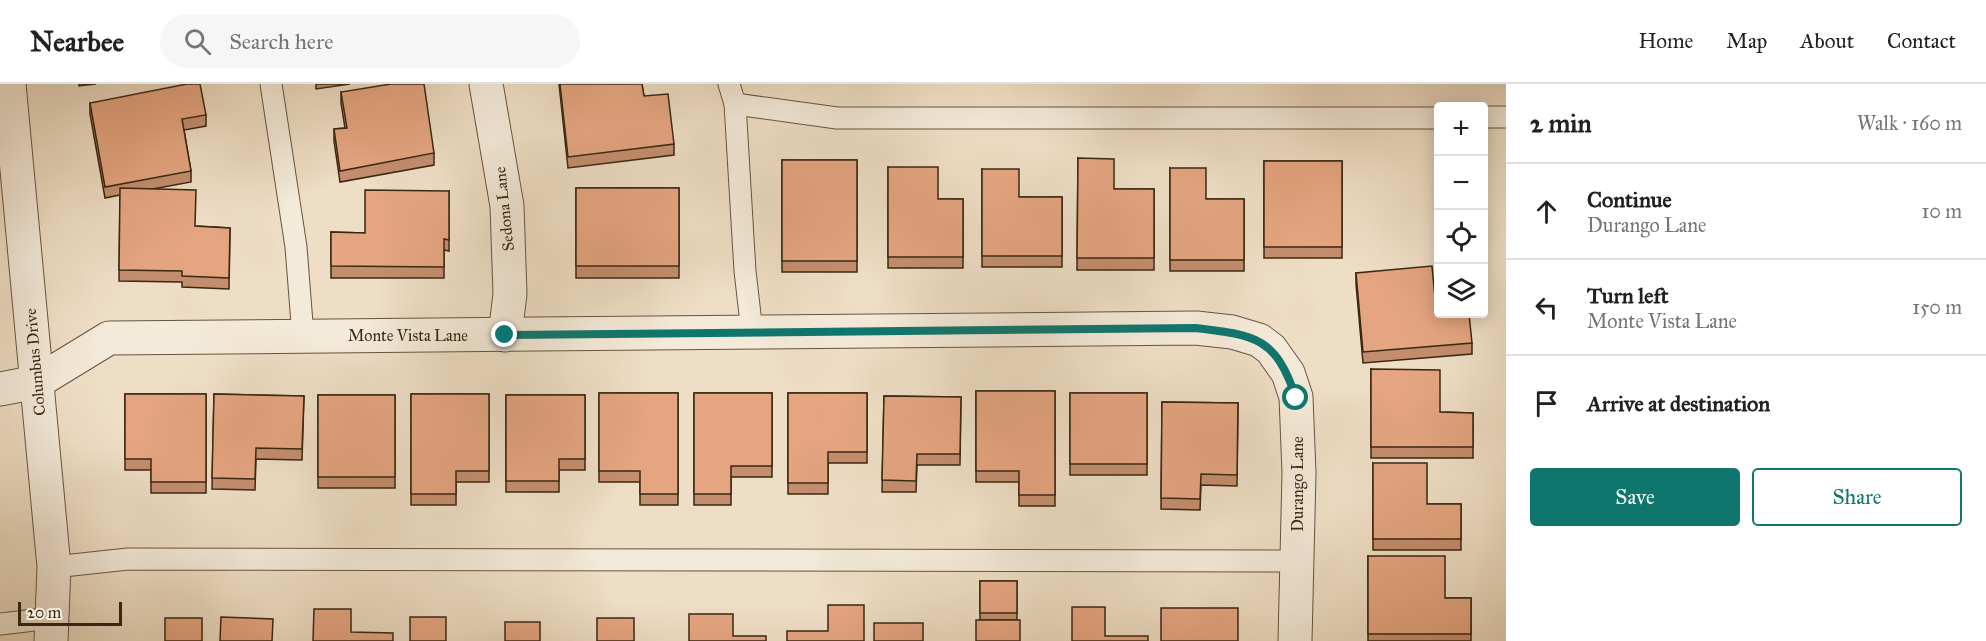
<!DOCTYPE html>
<html lang="en">
<head>
<meta charset="utf-8">
<style>
  :root { --surface:#fff; --page:#f6f6f6; --text:#202124; --muted:#757577; --line:#e0e0e0; --accent:#0f766e }
  body { margin:0; font-family:"IM FELL Great Primer",serif; background:var(--page); color:var(--text) }
  .controls { position:absolute; right:18px; top:18px; display:grid; overflow:hidden; border-radius:6px; box-shadow:0 3px 15px #0003 }
  .controls button { width:54px; height:54px; display:grid; place-items:center; padding:0; border:0; border-bottom:2px solid var(--line); background:var(--surface); color:var(--text); font:30px sans-serif }
  .scale { position:absolute; left:18px; bottom:15px; width:104px; box-sizing:border-box; padding-left:6px; border:3px solid #392712; border-top:0; font-size:16px; line-height:21px; white-space:nowrap; color:#392712; -webkit-text-stroke:4px #f4ead9; paint-order:stroke }
  .stop { position:absolute; width:18px; height:18px; margin:-14px; border:4px solid #0f766e; border-radius:50%; background:#fff }
  .stop.end { background:#0f766e; border-color:#fff; box-shadow:0 2px 6px #0008 }
  .list { margin:0; padding:0; list-style:none }
  h2 { display:flex; justify-content:space-between; align-items:center; height:78px; margin:0; padding:0 24px; font-size:26px }
  h2 small { font-size:20px; font-weight:400; color:var(--muted) }
  .list li { display:grid; grid-template-columns:39px 1fr auto; gap:18px; align-items:center; box-sizing:border-box; height:96px; padding:0 24px; border-top:2px solid var(--line) }
  .list b { display:block; font-size:22px; white-space:nowrap }
  .list p { margin:0; font-size:20px; white-space:nowrap; color:var(--muted) }
  .list em { font-size:20px; font-style:normal; color:var(--muted) }
  .actions { display:flex; gap:12px; padding:18px 24px }
  .actions a { flex:1; padding:14px 0; border:2px solid var(--accent); border-radius:6px; text-align:center; font-size:21px; color:var(--accent) }
  .actions .main { background:var(--accent); color:#fff }
  .icon { flex:none; width:33px; height:33px; fill:none; stroke:currentColor; stroke-width:2; stroke-linecap:round; stroke-linejoin:round }
  .map { position:relative; flex:none; width:1506px; height:557px; overflow:hidden }
  header { display:flex; align-items:center; gap:36px; box-sizing:border-box; height:84px; padding:0 30px; background:var(--surface); border-bottom:2px solid var(--line) }
  header strong { font-size:28px }
  nav { display:flex; gap:33px; margin-inline-start:auto; font-size:21px }
  .search { width:420px; height:54px; background:var(--page); display:flex; align-items:center; gap:15px; box-sizing:border-box; padding:0 21px; border-radius:33px; color:var(--muted); font-size:22px }
  main { display:flex }
  aside { flex:1; background:var(--surface) }
  .map>svg:first-child { display:block }
  .lines { fill:none; stroke-linecap:round; stroke-linejoin:round }
  .service-casing { stroke:#66553f; stroke-width:23 }
  .minor-casing { stroke:#66553f; stroke-width:35 }
  .tertiary-casing { stroke:#66553f; stroke-width:35 }
  .service { stroke:#f4ead9; stroke-width:21 }
  .minor { stroke:#f4ead9; stroke-width:33 }
  .tertiary { stroke:#f4ead9; stroke-width:33 }
  .wall { fill:#c48e6e; stroke:#392712; stroke-width:1.5 }
  .building { fill:#e4a580; stroke:#392712; stroke-width:1.5 }
  .route { stroke:#0f766e; stroke-width:8 }
  .labels { text-anchor:middle; dominant-baseline:central; stroke-width:4.5; stroke-linejoin:round; paint-order:stroke }
  .street-label { font-size:16px; fill:#392712; stroke:#f4ead9 }
</style>
</head>
<body>
<header>
<strong>Nearbee</strong>
<div class="search"><svg class="icon" aria-label="search" viewBox="0 0 24 24"><circle cx="10" cy="10" r="6"/><path d="M15 15l6 6"/></svg>Search here</div>
<nav><a>Home</a><a>Map</a><a>About</a><a>Contact</a></nav>
</header>
<main>
<div class="map">
<svg width="1506" height="557" viewBox="0 0 1506 557">
  <rect width="100%" height="100%" fill="#eedec5"/>
  <filter id="stains"><feTurbulence type="fractalNoise" baseFrequency=".00333" numOctaves="4"/><feColorMatrix values="0 0 0 0 .2 0 0 0 0 .09 0 0 0 0 .02 0 0 0 .5 -.17"/></filter>
  <radialGradient id="worn" r=".72"><stop offset=".6" stop-color="#630" stop-opacity="0"/><stop offset="1" stop-color="#630" stop-opacity=".3"/></radialGradient>
  <g class="lines">
    <g class="service-casing">
      <g id="service">
        <path d="M271,0l25,163 7,89"/>
        <path d="M729,0l6,20 102,14h601"/>
        <path d="M735,20l10,167 7,61"/>
        <path d="M1484,33h22"/>
        <path d="M54,483l74,-8 1169,2"/>
        <path d="M0,540l52,-6"/>
      </g>
    </g>
    <g class="minor-casing">
      <g id="minor">
        <path d="M486,0l21,122 3,88 -5,41"/>
        <path d="M0,305l37,-7 72,-44 1087,-10 36,4 27,8 12,9 17,24 8,24 3,76 -4,168"/>
      </g>
    </g>
    <g class="tertiary-casing">
      <path id="tertiary" d="M9,0l45,483 -3,74"/>
    </g>
    <use href="#service" class="service"/>
    <use href="#minor" class="minor"/>
    <use href="#tertiary" class="tertiary"/>
  </g>
  <g class="wall">
    <path d="M79,0h17l-17,2z"/>
    <path d="M316,0h34l-34,5z"/>
    <path d="M559,0h83l2,12 30,48v11l-106,13z"/>
    <path d="M341,8l93,61v12l-94,17 -6,-41v-12l11,-1 -4,-25z"/>
    <path d="M90,19l116,12v11l-22,4 7,41v11l-38,7 42,37 35,2 -1,61 -47,-2v-5l-63,-1 1,-86 -15,3 -15,-84z"/>
    <path d="M1078,74l36,31h40v81h-77z"/>
    <rect x="782" y="76" width="75" height="112"/>
    <rect x="1264" y="77" width="78" height="97"/>
    <path d="M888,83l50,32h25v69h-75z"/>
    <path d="M1170,84l36,31h38v72h-74z"/>
    <path d="M982,85l37,28h43v70h-80z"/>
    <rect x="576" y="104" width="103" height="90"/>
    <path d="M449,107v60l-5,-1v28h-113v-46l34,1z"/>
    <path d="M1356,189l79,25 37,45v11l-109,9 -7,-79z"/>
    <path d="M1371,285l69,43 33,1v45h-102z"/>
    <path d="M976,307h79v115h-36v-24h-43z"/>
    <path d="M599,309h79v112h-38v-23h-41z"/>
    <path d="M694,309h78v84h-41v28h-37z"/>
    <path d="M788,309h79v70h-39v31h-40z"/>
    <rect x="1070" y="309" width="77" height="82"/>
    <path d="M125,310h81v99h-55v-23h-26z"/>
    <path d="M214,310l90,2 -2,64 -46,-1 -1,31 -43,-1z"/>
    <path d="M411,310h78v88h-33v23h-45z"/>
    <rect x="318" y="311" width="77" height="93"/>
    <path d="M506,311h79v75h-26v22h-53z"/>
    <path d="M884,312l77,1 -1,68h-43l-1,27h-34z"/>
    <path d="M1162,318l76,1 -1,83 -36,-1 -1,25 -39,-1z"/>
    <path d="M1373,379l54,41h34v46h-88z"/>
    <path d="M1368,472l77,42h26v43h-103z"/>
    <rect x="980" y="497" width="37" height="39"/>
  </g>
  <g class="building">
    <path d="M187,0h13l6,31 -24,4 9,52 -86,16 -15,-84z"/>
    <path d="M391,0h33l10,69 -94,18 -6,-42 13,-1 -6,-36z"/>
    <path d="M560,0h82l2,12 24,-2 6,50 -106,13z"/>
    <path d="M1078,74l36,1v30h40v69h-77z"/>
    <rect x="782" y="76" width="75" height="101"/>
    <rect x="1264" y="77" width="78" height="86"/>
    <path d="M888,83h50v32h25v58h-75z"/>
    <path d="M1170,84h36v31h38v61h-74z"/>
    <path d="M982,85h37v28h43v59h-80z"/>
    <path d="M120,104l76,2 -1,36 35,2 -1,50 -47,-2v-5l-63,-1z"/>
    <rect x="576" y="104" width="103" height="78"/>
    <path d="M365,106l84,1v49l-5,-1v28l-113,-1v-34l34,1z"/>
    <path d="M1432,182l3,32h3v16h31l3,29 -109,9 -7,-79z"/>
    <path d="M1371,285l69,1v42l33,1v34h-102z"/>
    <path d="M976,307h79v104h-36v-24h-43z"/>
    <path d="M599,309h79v101h-38v-23h-41z"/>
    <path d="M694,309h78v73h-41v28h-37z"/>
    <path d="M788,309h79v59h-39v31h-40z"/>
    <rect x="1070" y="309" width="77" height="71"/>
    <path d="M125,310h81v88h-55v-23h-26z"/>
    <path d="M214,310l90,2 -2,53 -46,-1 -1,31 -43,-1z"/>
    <path d="M411,310h78v77h-33v23h-45z"/>
    <rect x="318" y="311" width="77" height="82"/>
    <path d="M506,311h79v64h-26v22h-53z"/>
    <path d="M884,312l77,1 -1,57h-43l-1,27 -34,-1z"/>
    <path d="M1162,318l76,1 -1,72 -36,-1 -1,25 -39,-1z"/>
    <path d="M1373,379h54v41h34v35h-88z"/>
    <path d="M1368,472h77v42h26v36h-103z"/>
    <rect x="980" y="497" width="37" height="32"/>
    <path d="M828,521h36v36h-77v-10h41z"/>
    <path d="M1072,523h33v29h43v5h-76z"/>
    <rect x="1161" y="524" width="77" height="33"/>
    <path d="M314,525h37v23l42,1v8h-80z"/>
    <path d="M689,530h44v22h33v5h-77z"/>
    <path d="M221,533l52,2 -1,22h-52z"/>
    <rect x="410" y="533" width="36" height="24"/>
    <rect x="165" y="534" width="37" height="23"/>
    <rect x="597" y="534" width="37" height="23"/>
    <rect x="976" y="536" width="44" height="21"/>
    <rect x="505" y="538" width="35" height="19"/>
    <rect x="874" y="539" width="49" height="18"/>
  </g>
  <g class="lines">
    <path class="route" d="M505,251l691,-7c59,7 80,9 100,70"/>
  </g>
  <g class="labels">
    <g class="street-label">
      <text transform="translate(504 125) rotate(-96)">Sedona Lane</text>
      <text x="408" y="251">Monte Vista Lane</text>
      <text transform="translate(35 278) rotate(-95)">Columbus Drive</text>
      <text transform="translate(1297 400) rotate(-90)">Durango Lane</text>
    </g>
  </g>
  <rect width="100%" height="100%" filter="url(#stains)"/>
  <rect width="100%" height="100%" fill="url(#worn)"/>
</svg>
<div class="controls">
<button>+</button>
<button>−</button>
<button><svg class="icon" aria-label="locate" viewBox="0 0 24 24"><circle cx="12" cy="12" r="6"/><path d="M12 2v4M12 18v4M2 12h4M18 12h4"/></svg></button>
<button><svg class="icon" aria-label="layers" viewBox="0 0 24 24"><path d="M12 4l9 5-9 5-9-5zM3 14l9 5 9-5"/></svg></button>
</div>
<div class="scale">20 m</div>
<div class="stop" style="left:1296px;top:314px"></div>
<div class="stop end" style="left:505px;top:251px"></div>
</div>
<aside>
<h2>2 min<small>Walk · 160 m</small></h2>
<ul class="list">
<li><svg class="icon" aria-label="ahead" viewBox="0 0 24 24"><path d="M12 20V5M6 11l6-6 6 6"/></svg><div><b>Continue</b><p>Durango Lane</p></div><em>10 m</em></li>
<li><svg class="icon" aria-label="left" viewBox="0 0 24 24"><path d="M17 20v-9H6M10 6l-5 5 5 5"/></svg><div><b>Turn left</b><p>Monte Vista Lane</p></div><em>150 m</em></li>
<li><svg class="icon" aria-label="arrive" viewBox="0 0 24 24"><path d="M6 21V4h12l-3 4 3 4H6"/></svg><div><b>Arrive at destination</b></div></li>
</ul>
<div class="actions"><a class="main">Save</a><a>Share</a></div>
</aside>
</main>
</body>
</html>
